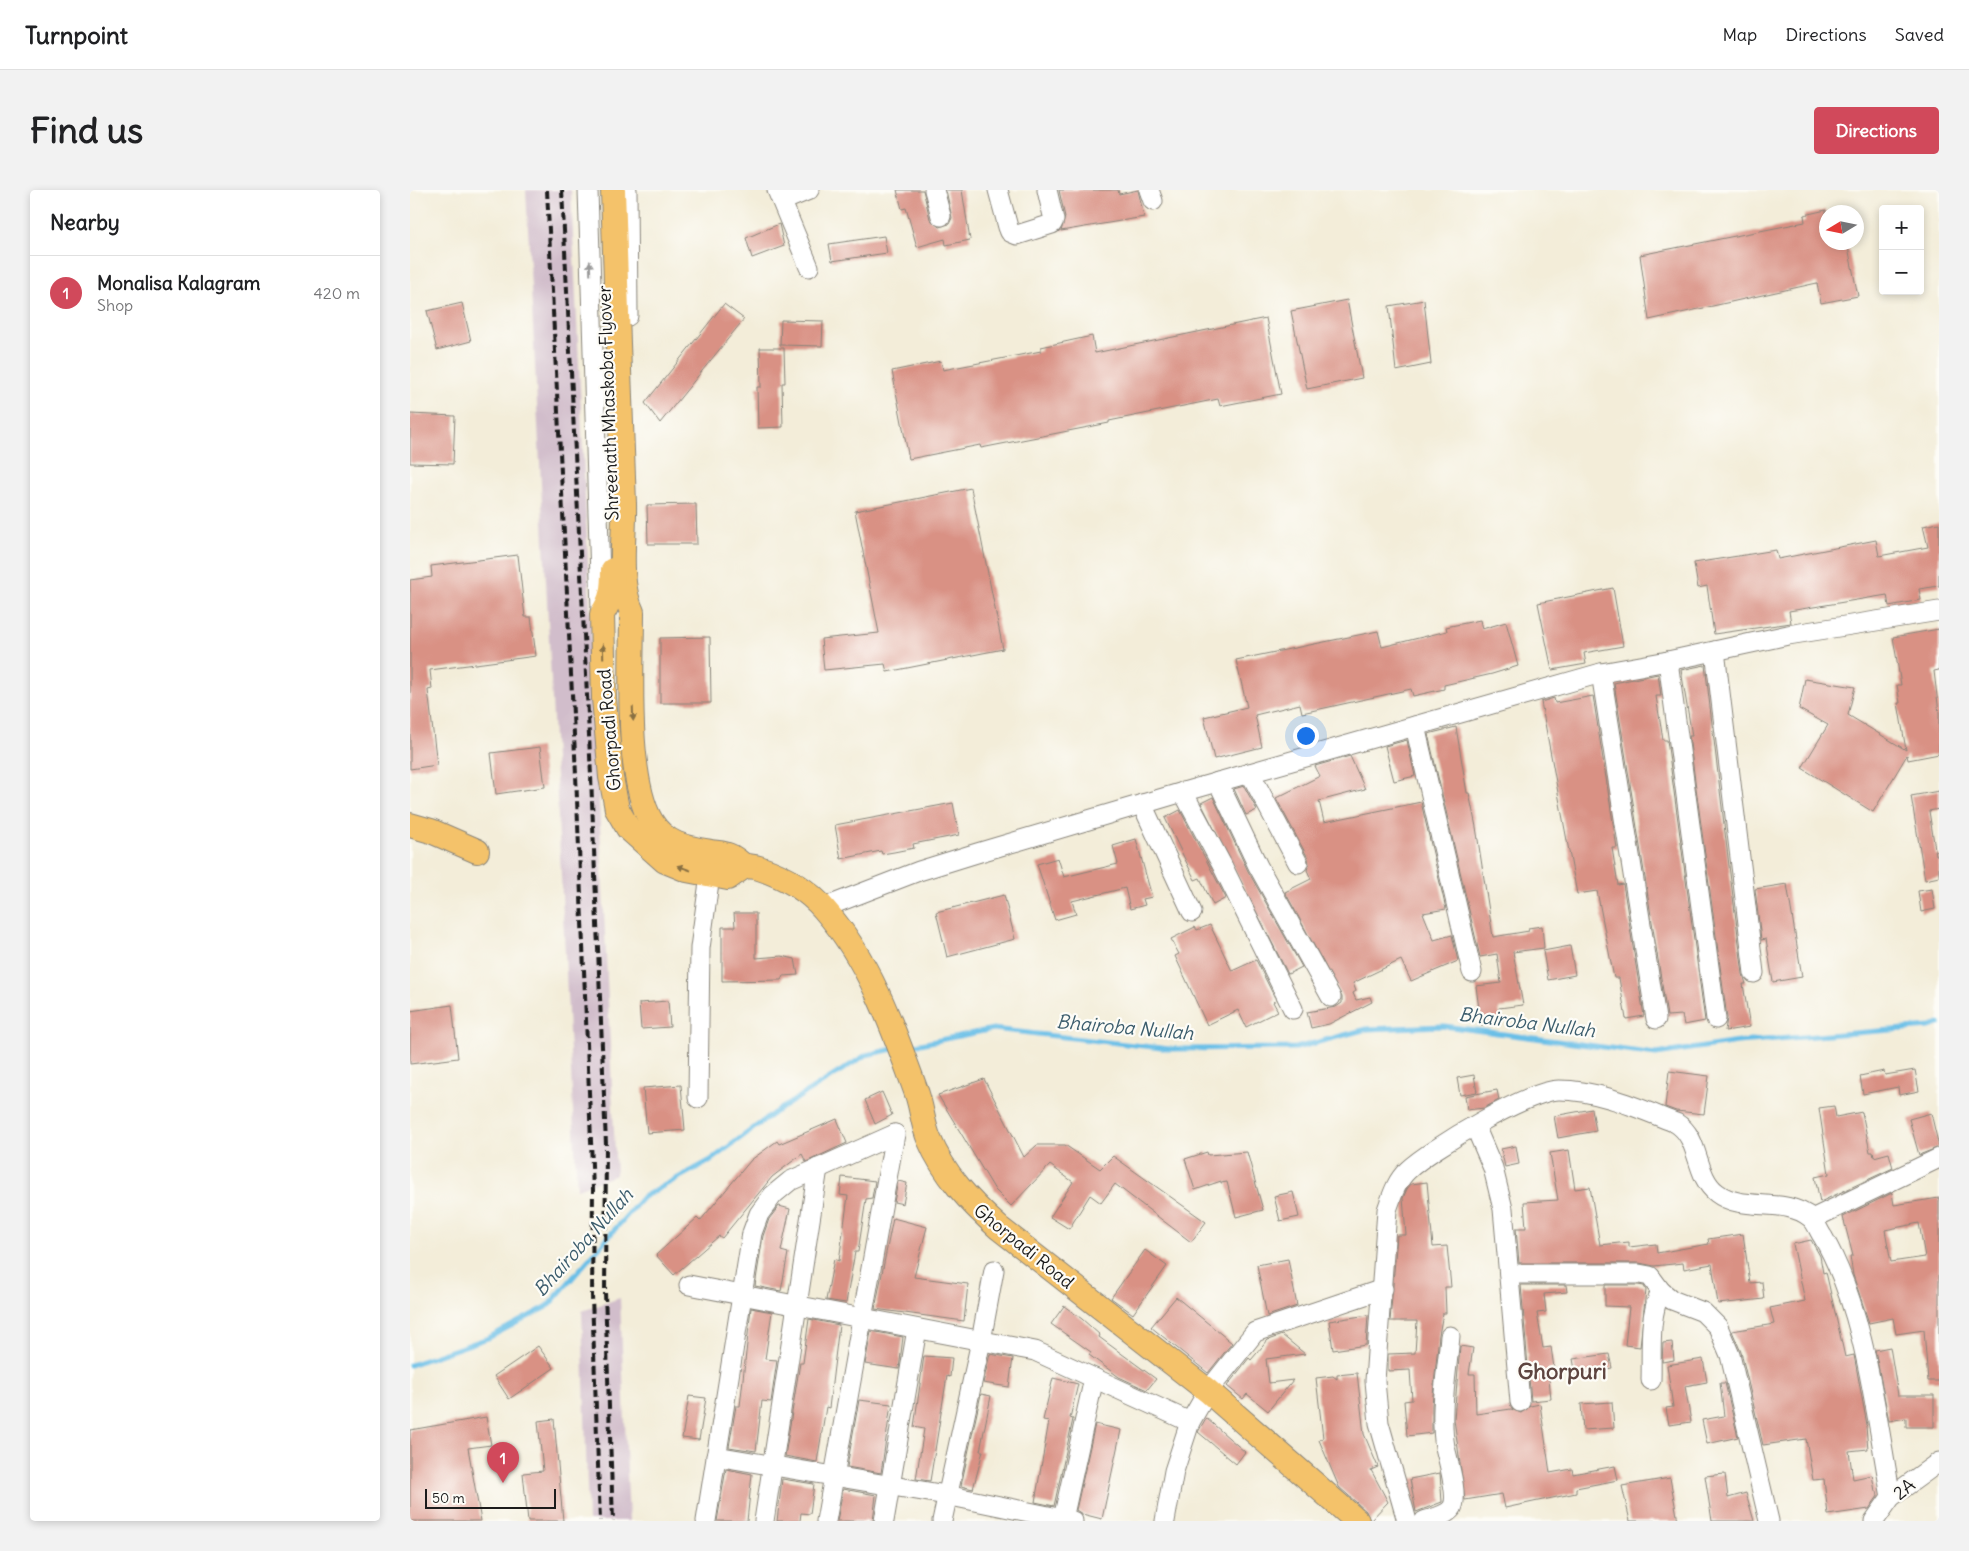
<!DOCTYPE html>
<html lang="en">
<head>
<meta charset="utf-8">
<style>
  :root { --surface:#fff; --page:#f2f2f2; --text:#202124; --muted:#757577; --line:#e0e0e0; --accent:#d1495b }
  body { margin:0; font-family:Delius,sans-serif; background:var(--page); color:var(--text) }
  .controls { position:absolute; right:15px; top:15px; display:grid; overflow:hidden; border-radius:5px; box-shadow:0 2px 8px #0003 }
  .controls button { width:45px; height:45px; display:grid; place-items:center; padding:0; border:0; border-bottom:1px solid var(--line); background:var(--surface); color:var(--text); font:25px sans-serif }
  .compass { position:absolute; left:1409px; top:15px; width:45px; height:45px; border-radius:50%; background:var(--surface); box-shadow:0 2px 8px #0003; rotate:260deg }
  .scale { position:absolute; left:15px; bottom:12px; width:131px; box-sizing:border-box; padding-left:5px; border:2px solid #1c1c1c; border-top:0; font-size:14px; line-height:18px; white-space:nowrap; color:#1c1c1c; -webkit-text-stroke:4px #fdfcf7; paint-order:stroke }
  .you { position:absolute; left:895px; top:545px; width:18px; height:18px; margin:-12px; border:4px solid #fff; border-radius:50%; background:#1a73e8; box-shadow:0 0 0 8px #1a73e833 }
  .badge { display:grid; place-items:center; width:32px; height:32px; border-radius:50%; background:var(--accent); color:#fff; font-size:16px; font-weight:700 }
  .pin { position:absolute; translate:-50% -41px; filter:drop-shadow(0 1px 2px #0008) }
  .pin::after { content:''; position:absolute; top:26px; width:18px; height:15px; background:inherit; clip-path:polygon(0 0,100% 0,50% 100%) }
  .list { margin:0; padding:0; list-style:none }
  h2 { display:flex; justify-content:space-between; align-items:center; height:65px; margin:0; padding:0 20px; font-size:21px }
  h2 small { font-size:16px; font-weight:400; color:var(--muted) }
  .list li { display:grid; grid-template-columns:32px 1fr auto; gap:15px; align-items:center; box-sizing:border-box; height:75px; padding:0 20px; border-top:1px solid var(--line) }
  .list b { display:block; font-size:19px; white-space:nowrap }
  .list p { margin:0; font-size:16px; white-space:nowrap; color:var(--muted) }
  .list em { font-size:16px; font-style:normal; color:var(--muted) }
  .map { position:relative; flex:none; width:1529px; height:1331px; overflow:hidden; border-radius:5px }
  header { display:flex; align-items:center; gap:30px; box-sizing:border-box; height:70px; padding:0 25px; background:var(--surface); border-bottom:1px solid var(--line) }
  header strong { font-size:24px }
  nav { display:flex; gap:28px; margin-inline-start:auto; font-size:18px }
  .intro { display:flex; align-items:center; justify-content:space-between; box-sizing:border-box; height:120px; padding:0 30px }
  h1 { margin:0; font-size:35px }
  .button { padding:12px 22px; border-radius:5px; background:var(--accent); color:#fff; font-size:18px; font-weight:700 }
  main { display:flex; gap:30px; padding:0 30px }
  aside { flex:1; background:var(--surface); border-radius:5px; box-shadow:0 2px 8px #0003 }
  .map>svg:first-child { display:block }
  .industrial { fill:#d1bdcb }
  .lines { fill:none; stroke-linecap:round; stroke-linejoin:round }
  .stream { stroke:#6bbfe7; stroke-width:5 }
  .building { fill:#d99184; fill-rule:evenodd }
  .minor-casing { stroke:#88847a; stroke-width:21 }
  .major-casing { stroke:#88847a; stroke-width:26 }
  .minor { stroke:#fff; stroke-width:19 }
  .major { stroke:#f4c26a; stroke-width:24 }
  .rail { stroke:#1c1c1c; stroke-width:4; stroke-dasharray:8 4; stroke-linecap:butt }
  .oneway { fill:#999 }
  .oneway2 { fill:#886f43 }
  .labels { text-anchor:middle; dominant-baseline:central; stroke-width:4.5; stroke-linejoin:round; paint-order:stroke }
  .street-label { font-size:18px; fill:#1c1c1c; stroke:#fdfcf7 }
  .water-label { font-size:19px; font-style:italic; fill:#3c5d6d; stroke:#fdfcf7 }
  .district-label { font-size:22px; font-weight:bold; fill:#5e4540; stroke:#fdfcf7 }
</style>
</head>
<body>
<header>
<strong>Turnpoint</strong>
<nav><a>Map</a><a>Directions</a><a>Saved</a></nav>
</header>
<div class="intro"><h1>Find us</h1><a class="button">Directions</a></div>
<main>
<aside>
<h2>Nearby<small></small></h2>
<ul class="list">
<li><span class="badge">1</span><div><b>Monalisa Kalagram</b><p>Shop</p></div><em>420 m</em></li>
</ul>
</aside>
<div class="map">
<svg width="1529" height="1331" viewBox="0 0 1529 1331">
  <rect width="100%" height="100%" fill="#fdfcf7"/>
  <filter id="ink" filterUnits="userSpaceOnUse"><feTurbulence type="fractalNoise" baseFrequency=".02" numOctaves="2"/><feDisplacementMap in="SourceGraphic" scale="10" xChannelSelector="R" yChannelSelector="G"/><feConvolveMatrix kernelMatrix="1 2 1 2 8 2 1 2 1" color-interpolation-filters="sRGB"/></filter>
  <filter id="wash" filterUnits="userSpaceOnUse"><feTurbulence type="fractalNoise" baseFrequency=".0096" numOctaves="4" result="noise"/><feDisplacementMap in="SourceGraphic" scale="20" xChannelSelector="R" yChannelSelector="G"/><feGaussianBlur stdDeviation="1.12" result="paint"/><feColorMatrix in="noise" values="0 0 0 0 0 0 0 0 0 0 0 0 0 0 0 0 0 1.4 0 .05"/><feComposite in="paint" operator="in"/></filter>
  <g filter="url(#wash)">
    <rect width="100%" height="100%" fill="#f3edd9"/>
    <g class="industrial">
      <path d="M116,0h45l45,985 -39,14z"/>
      <path d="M210,1108l9,223h-41l-6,-210z"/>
    </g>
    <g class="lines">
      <g class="stream">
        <path d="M496,857l87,-18 177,20 126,-1 71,-19 77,-3 212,28 82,-12 192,-15 9,-3"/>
        <path d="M0,1175l78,-27 60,-32 95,-109 68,-37 63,-47 92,-58 27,-6"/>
      </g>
    </g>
    <g id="blocks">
      <g class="building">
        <path d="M487,0h26l7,29 9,8 10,-3 3,-6 -6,-28h16l8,50 -24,5 -1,-6 -28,8 -11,-39 -4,1z"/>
        <path d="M649,0h59l1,4 19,-4 6,27 -83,14 4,-14z"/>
        <path d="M1416,20v32h21l11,54 -37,7 -4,-20 -168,37 -9,-65 165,-33 -1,-7z"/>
        <path d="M369,34l5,22 -32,12 -6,-20z"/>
        <path d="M474,46l3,17 -55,8 -3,-17z"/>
        <path d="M937,110l15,78 -55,11 -16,-78z"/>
        <path d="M1014,110l7,64 -35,7 -7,-65z"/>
        <path d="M52,113l9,38 -34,9 -10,-39z"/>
        <path d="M314,114l20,15 -84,104 -15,-20z"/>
        <path d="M856,128l15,76 -61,12 -2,-7 -109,22v2l-128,25 -1,-3 -71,14 -17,-88 49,-10 2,9 98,-19v-4l51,-11 3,17z"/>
        <path d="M371,130l42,1 -1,25 -42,-1z"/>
        <path d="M350,158h24l1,35h-3l1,44 -25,1 -1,-41h4z"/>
        <path d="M0,224l45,2 -2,48 -43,-1z"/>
        <path d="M561,298l32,161 -116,23 -2,-8 -61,6 -3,-31 58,-6 -24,-122z"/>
        <path d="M286,314l1,40h-49l-1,-39z"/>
        <path d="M1529,333v63l-20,3 2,11 -32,6 -2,-11 -98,16 2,12 -77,11 -7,-48 -9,2 -4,-25 82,-13 2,9 98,-19 3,16 49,-9 -5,-21z"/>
        <path d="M108,365l7,62h6l5,39 -106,14 2,19 -4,1 9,75 -27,4v-189l22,-3 -1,-11z"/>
        <path d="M1203,398l10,58 -39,7 2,11 -34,6 -14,-67z"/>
        <path d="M1070,430l2,9 24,-7 12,44 -26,8 -48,11v4l-31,7 -2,-7 -109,24 -2,-9 -45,11 7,32 -48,12 -10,-42 43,-10 -11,-47 142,-29 4,16 65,-16 -1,-4z"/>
        <path d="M1529,439v41l-5,1 5,42v41l-31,6 -1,-5 -34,57 -71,-44 26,-43 -29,-16 6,-30 50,8 -7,28 58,35 -8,-47h2l-3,-18h4l-8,-48z"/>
        <path d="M300,447l1,66h-51v-65z"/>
        <path d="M1295,475l24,201 14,108 3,10h-3l7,43 -25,4 2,-13 -38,-282h3l-11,-66z"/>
        <path d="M1248,484l3,22h-5l7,44h4l38,281 -21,4 -2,-10 -15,1 -53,-333z"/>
        <path d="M1183,506l24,152h-5l6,37 5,-1 21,132 -18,3 -7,-41h-5l-17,-87 -20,3 -36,-192 13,-4 1,5z"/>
        <path d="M1046,537l11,66h2l7,34 17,110 36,-6 -1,-3 14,-2 2,22 -31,4 10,53 -24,3 2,15 -20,2 -5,-39 25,-3 -4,-29 -17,3 -52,-223z"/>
        <path d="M997,550l8,36 -21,5 -9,-35z"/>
        <path d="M130,557l5,40 -49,7 -5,-41z"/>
        <path d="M940,566l15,33 -46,12 5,21 97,-20 25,107 -23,4 11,27 18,-5 6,26 -47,20 -10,-21 -48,23 3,8 -3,2 3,7 14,-3 2,5 -43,22 -18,4 -4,-16 29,-5 6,-4v-6l-57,-105 26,-13 -4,-9 2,-6 -1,-6 -32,-60 44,-22 -5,-10z"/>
        <path d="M834,596l13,24 -11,5 -12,-26z"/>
        <path d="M1529,601v18l-10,2 7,44h3v22l-14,3 -14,-84z"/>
        <path d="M803,607l35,74 54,96 -14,7 -87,-171z"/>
        <path d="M543,613l6,32 -46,9 1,4 -20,4 -12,2 -1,-3 -40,8 -6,-34z"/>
        <path d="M770,620l46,88 -13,7 -13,-27 -5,2 -30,-62z"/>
        <path d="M726,649l16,58 -9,2 2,6 -15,4 -5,-21 -53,13 4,13 -21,6 -18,-56 21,-6 6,19 54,-13 -5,-18z"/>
        <path d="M1377,694l15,93 -29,5 -7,-43 -5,1 -6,-51z"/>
        <path d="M1522,699l3,20 -14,3 -3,-21z"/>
        <path d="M594,705l11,44 -68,18 -11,-45z"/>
        <path d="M324,723h22v45l26,-2 13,3 3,16 -15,1 -2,4 -59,1v-54h13z"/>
        <path d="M800,735l22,46 24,-11 20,40 -3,2 5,9 -32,16 -8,-17 -31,15 -32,-69 4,-2 -8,-15 24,-12 2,3z"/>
        <path d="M1160,756l5,29 -27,5 -5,-29z"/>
        <path d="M258,811l2,26 -29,2 -2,-26z"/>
        <path d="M42,815l6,53 -48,6v-53z"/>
        <path d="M1505,880l4,21 -20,4 -1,-8 -35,7 -3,-18 24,-5 1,4z"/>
        <path d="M1259,881l40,5 -5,38 -28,-3 -11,-4z"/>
        <path d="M1064,885l3,17 -17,3 -3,-17z"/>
        <path d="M574,889l40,78 13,-12h28l35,24 13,-13 93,66 -15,20 -76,-58 -14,19 -11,-8 -21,34 -19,-12 23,-35 -23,-17 -39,41 -16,-16 -57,-95z"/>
        <path d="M271,895l4,45 -38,3 -4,-45z"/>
        <path d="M1087,900l2,10 -15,8 -17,2 -2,-14z"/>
        <path d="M472,902l10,23 -17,9 -10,-24z"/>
        <path d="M1424,916l2,11 26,-5 8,40h3l1,5 15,-4 4,15 -73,34 -5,-25 14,-3 -10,-66z"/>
        <path d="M1182,919l4,22 -38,7 -4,-22z"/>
        <path d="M1521,923l8,34 -20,8 -10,-36z"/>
        <path d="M427,929l10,24 -41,19 -4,-8 -30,23 -50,61 -3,-2 -45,39 -18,-20 41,-37 3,3 51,-61 26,-19 2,3z"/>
        <path d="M1106,956l3,18 -14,3 -4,-18z"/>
        <path d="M1159,960l6,39 15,-2 10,58 29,-3v5l27,-3 1,9 52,-9 -1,-5 35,-5 7,49 12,-1 2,17 -46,5 -6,-40 -28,5 -1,-6 -29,3 -15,-3h-120l-3,-35h10l-2,-26 34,-2 -8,-47z"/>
        <path d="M797,962l1,3 39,-3 16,58 -27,7 -9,-35 -6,1v-2l-26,9 -10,-31z"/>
        <path d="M432,987l33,4 -3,17 -6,1 -8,53h-3l-9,51 -20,-3 8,-41 5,2 9,-65 -8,-1z"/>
        <path d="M488,991l9,2 -4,21 -9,-2z"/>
        <path d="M1017,992l6,65 14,-1 4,41h-6l1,26h-3l-4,22 -7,70v28l-25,3 -3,-35 8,-1 -2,-30 -22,1v-17l27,-1 2,-32h-27l7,-86h9l-3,-37 4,-9 4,-5z"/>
        <path d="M883,1002l6,25 -19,4 -6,-25z"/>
        <path d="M1482,1003l2,12 45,-7v183h-11l-4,-51 -28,4 -3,-16 -24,5 -16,-48 -3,-19h3l-10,-39zM1509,1033l6,34 -34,5 -6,-32z"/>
        <path d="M369,1016l11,3 -9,42 7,2 -7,38 -26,-5 8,-50 6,-17z"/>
        <path d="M483,1028l34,9 -13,50 54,7 -4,37 -89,-12z"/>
        <path d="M1401,1050l9,16 3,17 3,-1 19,85 9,-2 13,70 -1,1 2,23 -19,2 4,28 19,-4 3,16h2l1,5 -9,13 -41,6 -4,-36 -11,1 -7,-41 -43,6 -22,-93 -9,-21 42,-7 -4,-16 35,-7 -12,-57z"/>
        <path d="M735,1060l22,16 -34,48 -22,-16z"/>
        <path d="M878,1069l9,47 -30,10 -10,-51z"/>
        <path d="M1111,1095h45l1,7 -23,2 2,18 -9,1 6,35 8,-1 3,21 -6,1 3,30 -20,2z"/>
        <path d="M1195,1095h33l6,1 2,4 -6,57 -15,-2 4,-38 -24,-1z"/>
        <path d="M766,1107l56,46 -24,30 -57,-46z"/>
        <path d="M654,1116l18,13 18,16 -1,2 57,42 -9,11 -28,-13 -30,-22 2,-3 -40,-28z"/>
        <path d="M341,1118l21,4 -7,47 12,1 -6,42 -9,-1 -6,50 -27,-4 7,-41h4z"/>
        <path d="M958,1125l-2,30 -33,5 -4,-29z"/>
        <path d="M399,1129l30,6 -10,83 -3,-1 -9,55 -32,-6 15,-93h3z"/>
        <path d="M461,1141l32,6 -4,32 -34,-5z"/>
        <path d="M872,1145l23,19 -39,5 3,24 24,-3 -25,31 -21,-17 -4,5 -16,-13 22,-28 2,2 17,-20z"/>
        <path d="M1262,1152l2,18 -12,2 1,-19z"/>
        <path d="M128,1156l16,22 -45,31 -15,-23z"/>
        <path d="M1050,1156l13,2 -4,26h6l1,40 35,-5 10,4 9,-7 10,-2 10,69 22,-4 1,5 42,-8 3,14 -42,8v5l-71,15 -3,-14 -37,6 -11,-81z"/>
        <path d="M1480,1157l8,48h36v32h-28v-9l-17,3 -14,-71z"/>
        <path d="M580,1164l23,4 -4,29 -26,-4z"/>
        <path d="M1199,1164l3,14 -36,7 -3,-16z"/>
        <path d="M514,1166l28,2 -2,19 -3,-1 -17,105 -14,-2 8,-50 -10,-2z"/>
        <path d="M1293,1169l4,23 -22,4 6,36 -22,3 -3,-17 7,-1 -6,-42z"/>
        <path d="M947,1183l7,61 14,33 -7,3 17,32 -18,19 -4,-10 -27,-24 -20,-47 4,-2 -7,-60 17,-2 4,3v-4z"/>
        <path d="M643,1188l25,6 -8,34 3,1 -19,87 -19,-4 14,-81 -6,-1z"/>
        <path d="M1310,1193h5l13,54 -31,7 -5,-24 22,-4z"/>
        <path d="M571,1204l10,2 -11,55h3l-10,38 -12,-3z"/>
        <path d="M279,1206l17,2 -7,42 -17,-2z"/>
        <path d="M449,1210l32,4 -10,69 -34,-6z"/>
        <path d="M1202,1212l2,26 -31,2 -2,-26z"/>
        <path d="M76,1227l5,28 -23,3 13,73h-71v-91z"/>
        <path d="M796,1228l39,34 -9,12 -38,-32z"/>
        <path d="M144,1229l9,102h-35l-5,-48 20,-2 -5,-50z"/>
        <path d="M685,1234l26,6 -19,89 -20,-5 -6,-4z"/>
        <path d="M316,1279l26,5 -5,47h-30z"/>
        <path d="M1030,1283l2,29 -26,10 -6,-33z"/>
        <path d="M1315,1284l3,24 18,-5 8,28h-42l-7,-45z"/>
        <path d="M1260,1288l8,43h-48l-8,-35z"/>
        <path d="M372,1289l32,5 -4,30 -9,-1 -1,8h-23z"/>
        <path d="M433,1299l33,6 -3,26h-36z"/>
      </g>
    </g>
  </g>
  <g filter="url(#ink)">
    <use href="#blocks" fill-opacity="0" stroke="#88847a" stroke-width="1"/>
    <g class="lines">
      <g class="minor-casing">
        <g id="minor">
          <path d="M178,0l13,420"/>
          <path d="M217,0l1,126"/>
          <path d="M367,0l32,77"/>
          <path d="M524,0l7,26"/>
          <path d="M588,0l10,37 2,5 7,3 35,-11 2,-4 -7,-30"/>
          <path d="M739,0l4,11"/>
          <path d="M372,11l27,-11"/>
          <path d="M1305,461l39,322"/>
          <path d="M1258,471l48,358"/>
          <path d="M1191,483l55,346"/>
          <path d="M1005,536l57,246"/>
          <path d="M840,583l48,90"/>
          <path d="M808,592l40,84 73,131"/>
          <path d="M773,602l39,73 71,144"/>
          <path d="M732,614l50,108"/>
          <path d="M413,718l96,-37 58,-18 206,-61 418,-119 67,-12 120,-26 151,-24"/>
          <path d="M288,908l2,-150 10,-73"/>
          <path d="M1065,936l18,42 10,41 17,193"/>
          <path d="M1402,1029l127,-61"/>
          <path d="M1099,1084h130l11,2 11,15 11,9 31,12 15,15 12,28 39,166"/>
          <path d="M279,1095l346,66 155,71"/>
          <path d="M1241,1190c1,-29 -3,-63 10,-89"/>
          <path d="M306,1266l230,39 127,26"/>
          <path d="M653,1329l31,-141"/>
          <path d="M296,1331l46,-288 7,-19 14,-19 17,-14 105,-47"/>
          <path d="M354,1331l54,-353"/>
          <path d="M416,1331l69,-387"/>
          <path d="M474,1331l33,-192"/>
          <path d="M532,1331l39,-180 13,-71"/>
          <path d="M755,1331l9,-50 16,-49 18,-31 47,-59 128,-43"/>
          <path d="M997,1331l-28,-98 -4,-42 12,-171c5,-14 9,-29 21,-40 22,-21 121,-80 151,-80 40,0 81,19 117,33 25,15 18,53 41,70 26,20 68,3 94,25 5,4 8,14 12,19 42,73 53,178 68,260"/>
          <path d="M1014,1331c9,-3 22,-5 28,-13 7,-11 -4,-47 -7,-61 -6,-36 2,-75 5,-111"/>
          <path d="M1464,1331l17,-24 48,-35"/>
        </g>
      </g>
      <g class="major-casing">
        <g id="major">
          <path d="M203,0c3,105 7,209 11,314 1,34 -7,77 8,108 0,55 -7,164 19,209 14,24 36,27 60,31 6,1 14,1 19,4 5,2 9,6 13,9 5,2 11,1 16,3 24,8 49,22 65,41 46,52 70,121 93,185 5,15 6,31 12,45 15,36 42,64 70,89l209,163 149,130"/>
          <path d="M203,380c0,18 -1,29 -11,44l2,84 7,79 6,32 11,19 37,33 22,9 41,8 17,-12"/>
          <path d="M0,635l21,6 46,20"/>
        </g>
      </g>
      <use href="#minor" class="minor"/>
      <use href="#major" class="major"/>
      <g class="rail">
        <path d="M137,0l29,585 17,415 -1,106 8,225"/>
        <path d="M152,0l29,586 15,369 -1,147 8,229"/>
      </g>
    </g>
    <defs><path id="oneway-solid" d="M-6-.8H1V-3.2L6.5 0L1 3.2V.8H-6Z" transform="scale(1.25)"/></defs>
    <use class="oneway" href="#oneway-solid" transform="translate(180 78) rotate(-92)"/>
    <g class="oneway2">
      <use href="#oneway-solid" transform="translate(193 461) rotate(-92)"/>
      <use href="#oneway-solid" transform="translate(223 524) rotate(88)"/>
      <use href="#oneway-solid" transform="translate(274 678) rotate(-160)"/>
    </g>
  </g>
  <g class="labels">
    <g class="street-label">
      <text transform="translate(198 213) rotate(-92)">Shreenath Mhaskoba Flyover</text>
      <text transform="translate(199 540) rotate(-95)">Ghorpadi Road</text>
      <text transform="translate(614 1056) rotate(39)">Ghorpadi Road</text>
      <text transform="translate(1494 1299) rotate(-39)">2A</text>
    </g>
    <g class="water-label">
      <text transform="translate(1117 832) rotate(7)">Bhairoba Nullah</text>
      <text transform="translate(715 837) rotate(5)">Bhairoba Nullah</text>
      <text transform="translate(173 1052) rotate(-48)">Bhairoba Nullah</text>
    </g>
    <g class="district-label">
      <text x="1152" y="1181">Ghorpuri</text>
    </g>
  </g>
</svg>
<div class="controls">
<button>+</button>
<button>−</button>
</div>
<svg class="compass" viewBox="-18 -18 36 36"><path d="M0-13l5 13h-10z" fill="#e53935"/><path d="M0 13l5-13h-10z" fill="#757577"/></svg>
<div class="scale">50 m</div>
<div class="you"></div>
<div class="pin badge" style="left:93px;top:1293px">1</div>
</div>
</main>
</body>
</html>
